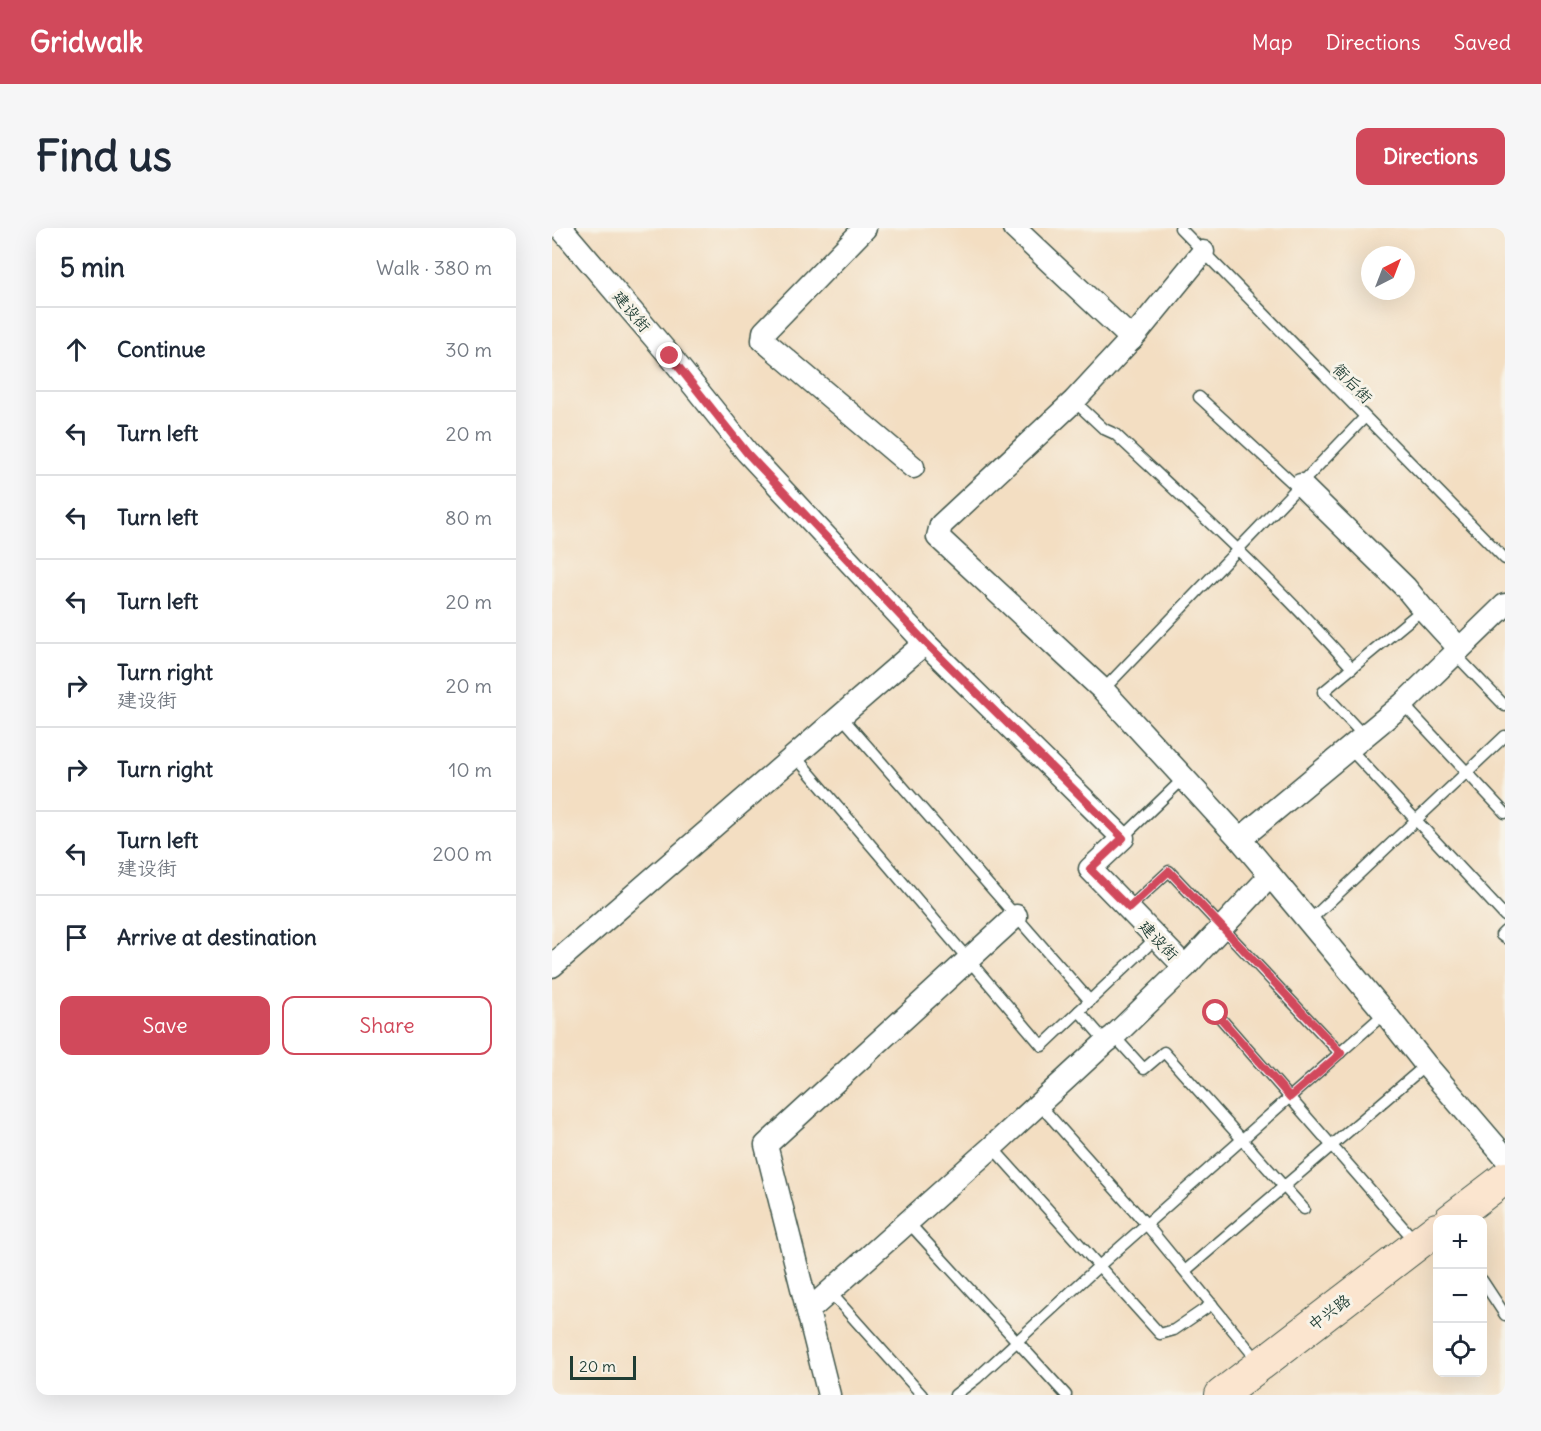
<!DOCTYPE html>
<html lang="en">
<head>
<meta charset="utf-8">
<style>
  :root { --surface:#fff; --page:#f6f6f7; --text:#1f2937; --muted:#747a83; --line:#e0e1e3; --accent:#d1495b }
  body { margin:0; font-family:Delius,"LXGW WenKai TC",sans-serif; background:var(--page); color:var(--text) }
  .controls { position:absolute; right:18px; bottom:18px; display:grid; overflow:hidden; border-radius:12px; box-shadow:0 6px 24px #0002 }
  .controls button { width:54px; height:54px; display:grid; place-items:center; padding:0; border:0; border-bottom:2px solid var(--line); background:var(--surface); color:var(--text); font:30px sans-serif }
  .compass { position:absolute; left:809px; top:18px; width:54px; height:54px; border-radius:50%; background:var(--surface); box-shadow:0 6px 24px #0002; rotate:42deg }
  .scale { position:absolute; left:18px; bottom:15px; width:66px; box-sizing:border-box; padding-left:6px; border:3px solid #1f3d34; border-top:0; font-size:16px; line-height:21px; white-space:nowrap; color:#1f3d34; -webkit-text-stroke:4px #f7f3e8; paint-order:stroke }
  .stop { position:absolute; width:18px; height:18px; margin:-14px; border:4px solid #d1495b; border-radius:50%; background:#fff }
  .stop.end { background:#d1495b; border-color:#fff; box-shadow:0 2px 6px #0008 }
  .list { margin:0; padding:0; list-style:none }
  h2 { display:flex; justify-content:space-between; align-items:center; height:78px; margin:0; padding:0 24px; font-size:26px }
  h2 small { font-size:20px; font-weight:400; color:var(--muted) }
  .list li { display:grid; grid-template-columns:39px 1fr auto; gap:18px; align-items:center; box-sizing:border-box; height:84px; padding:0 24px; border-top:2px solid var(--line) }
  .list b { display:block; font-size:22px; white-space:nowrap }
  .list p { margin:0; font-size:20px; white-space:nowrap; color:var(--muted) }
  .list em { font-size:20px; font-style:normal; color:var(--muted) }
  .actions { display:flex; gap:12px; padding:18px 24px }
  .actions a { flex:1; padding:14px 0; border:2px solid var(--accent); border-radius:12px; text-align:center; font-size:21px; color:var(--accent) }
  .actions .main { background:var(--accent); color:#fff }
  .icon { flex:none; width:33px; height:33px; fill:none; stroke:currentColor; stroke-width:2; stroke-linecap:round; stroke-linejoin:round }
  .map { position:relative; flex:none; width:953px; height:1167px; overflow:hidden; border-radius:12px }
  header { display:flex; align-items:center; gap:36px; box-sizing:border-box; height:84px; padding:0 30px; background:var(--accent); color:#fff }
  header strong { font-size:28px }
  nav { display:flex; gap:33px; margin-inline-start:auto; font-size:21px }
  .intro { display:flex; align-items:center; justify-content:space-between; box-sizing:border-box; height:144px; padding:0 36px }
  h1 { margin:0; font-size:42px }
  .button { padding:15px 27px; border-radius:12px; background:var(--accent); color:#fff; font-size:21px; font-weight:700 }
  main { display:flex; gap:36px; padding:0 36px }
  aside { flex:1; background:var(--surface); border-radius:12px; box-shadow:0 6px 24px #0002 }
  .map>svg:first-child { display:block }
  .lines { fill:none; stroke-linecap:round; stroke-linejoin:round }
  .service-casing { stroke:#3f5549; stroke-width:13 }
  .minor-casing { stroke:#3f5549; stroke-width:25 }
  .secondary-casing { stroke:#3f5549; stroke-width:34 }
  .service { stroke:#fff; stroke-width:10 }
  .minor { stroke:#fff; stroke-width:22 }
  .secondary { stroke:#fbe5cf; stroke-width:32 }
  .route { stroke:#d1495b; stroke-width:8 }
  .labels { text-anchor:middle; dominant-baseline:central; stroke-width:6; stroke-linejoin:round; paint-order:stroke }
  .street-label { font-size:16px; fill:#1f3d34; stroke:#f7f3e8 }
</style>
</head>
<body>
<header>
<strong>Gridwalk</strong>
<nav><a>Map</a><a>Directions</a><a>Saved</a></nav>
</header>
<div class="intro"><h1>Find us</h1><a class="button">Directions</a></div>
<main>
<aside>
<h2>5 min<small>Walk · 380 m</small></h2>
<ul class="list">
<li><svg class="icon" aria-label="ahead" viewBox="0 0 24 24"><path d="M12 20V5M6 11l6-6 6 6"/></svg><div><b>Continue</b></div><em>30 m</em></li>
<li><svg class="icon" aria-label="left" viewBox="0 0 24 24"><path d="M17 20v-9H6M10 6l-5 5 5 5"/></svg><div><b>Turn left</b></div><em>20 m</em></li>
<li><svg class="icon" aria-label="left" viewBox="0 0 24 24"><path d="M17 20v-9H6M10 6l-5 5 5 5"/></svg><div><b>Turn left</b></div><em>80 m</em></li>
<li><svg class="icon" aria-label="left" viewBox="0 0 24 24"><path d="M17 20v-9H6M10 6l-5 5 5 5"/></svg><div><b>Turn left</b></div><em>20 m</em></li>
<li><svg class="icon" aria-label="right" viewBox="0 0 24 24"><path d="M7 20v-9h11M14 6l5 5-5 5"/></svg><div><b>Turn right</b><p>建设街</p></div><em>20 m</em></li>
<li><svg class="icon" aria-label="right" viewBox="0 0 24 24"><path d="M7 20v-9h11M14 6l5 5-5 5"/></svg><div><b>Turn right</b></div><em>10 m</em></li>
<li><svg class="icon" aria-label="left" viewBox="0 0 24 24"><path d="M17 20v-9H6M10 6l-5 5 5 5"/></svg><div><b>Turn left</b><p>建设街</p></div><em>200 m</em></li>
<li><svg class="icon" aria-label="arrive" viewBox="0 0 24 24"><path d="M6 21V4h12l-3 4 3 4H6"/></svg><div><b>Arrive at destination</b></div></li>
</ul>
<div class="actions"><a class="main">Save</a><a>Share</a></div>
</aside>
<div class="map">
<svg width="953" height="1167" viewBox="0 0 953 1167">
  <rect width="100%" height="100%" fill="#f7f3e8"/>
  <filter id="ink" filterUnits="userSpaceOnUse"><feTurbulence type="fractalNoise" baseFrequency=".0167" numOctaves="2"/><feDisplacementMap in="SourceGraphic" scale="12" xChannelSelector="R" yChannelSelector="G"/><feConvolveMatrix kernelMatrix="1 2 1 2 8 2 1 2 1" color-interpolation-filters="sRGB"/></filter>
  <filter id="wash" filterUnits="userSpaceOnUse"><feTurbulence type="fractalNoise" baseFrequency=".008" numOctaves="4" result="noise"/><feDisplacementMap in="SourceGraphic" scale="24" xChannelSelector="R" yChannelSelector="G"/><feGaussianBlur stdDeviation="1.35" result="paint"/><feColorMatrix in="noise" values="0 0 0 0 0 0 0 0 0 0 0 0 0 0 0 0 0 1.4 0 .05"/><feComposite in="paint" operator="in"/></filter>
  <g filter="url(#wash)">
    <rect width="100%" height="100%" fill="#f3dec2"/>
  </g>
  <g filter="url(#ink)">
    <g class="lines">
      <g class="service-casing">
        <g id="service">
          <path d="M628,0l325,331"/>
          <path d="M647,169l99,91"/>
          <path d="M522,173l30,28 11,5c81,76 164,151 237,234"/>
          <path d="M902,425l51,53"/>
          <path d="M551,462l262,-273"/>
          <path d="M851,476l102,109"/>
          <path d="M289,488l249,285"/>
          <path d="M812,508l-41,-44 100,-83"/>
          <path d="M797,520l156,168"/>
          <path d="M243,528l247,290 115,-109"/>
          <path d="M569,611l63,-61"/>
          <path d="M577,680l40,-37 171,182"/>
          <path d="M756,694l197,-186"/>
          <path d="M953,703l-4,4 4,3"/>
          <path d="M527,783l27,31"/>
          <path d="M664,785l199,228"/>
          <path d="M562,808l30,33 20,-17 140,157"/>
          <path d="M487,876l107,120 113,138"/>
          <path d="M440,919l168,187 14,-4 38,-26"/>
          <path d="M356,994l158,173"/>
          <path d="M633,1043l241,-206"/>
          <path d="M930,1052l23,35"/>
          <path d="M278,1064l92,103"/>
          <path d="M403,1167l22,-17 122,-112 286,-253"/>
        </g>
      </g>
      <g class="minor-casing">
        <g id="minor">
          <path d="M9,0l109,128 77,96 178,191 198,195 -33,31 95,98"/>
          <path d="M313,0l-101,104 -1,8 150,127"/>
          <path d="M462,0l118,111"/>
          <path d="M651,24l-67,82 -62,67 -133,124 -3,12 165,153 137,149 145,174 41,52 79,92"/>
          <path d="M749,257l104,102 18,22 36,39"/>
          <path d="M688,611l163,-135 102,-99"/>
          <path d="M0,738l373,-323"/>
          <path d="M256,1083l184,-164 114,-105 8,-6 71,-69 85,-91"/>
          <path d="M277,1167l-63,-250 250,-229"/>
        </g>
      </g>
      <g class="secondary-casing">
        <g id="secondary">
          <path d="M898,992l55,-42"/>
          <path d="M669,1167l216,-166"/>
        </g>
      </g>
      <use href="#service" class="service"/>
      <use href="#minor" class="minor"/>
      <use href="#secondary" class="secondary"/>
    </g>
  </g>
  <g class="lines" filter="url(#ink)">
    <path class="route" d="M118,128l77,97 179,190 197,195 -33,31 39,39 40,-37 172,182 -51,44 -74,-84"/>
  </g>
  <g class="labels">
    <g class="street-label">
      <text transform="translate(80 83) rotate(50)">建设街</text>
      <text transform="translate(801 155) rotate(46)">衙后街</text>
      <text transform="translate(607 712) rotate(46)">建设街</text>
      <text transform="translate(777 1084) rotate(-37)">中兴路</text>
    </g>
  </g>
</svg>
<div class="controls">
<button>+</button>
<button>−</button>
<button><svg class="icon" aria-label="locate" viewBox="0 0 24 24"><circle cx="12" cy="12" r="6"/><path d="M12 2v4M12 18v4M2 12h4M18 12h4"/></svg></button>
</div>
<svg class="compass" viewBox="-18 -18 36 36"><path d="M0-13l5 13h-10z" fill="#e53935"/><path d="M0 13l5-13h-10z" fill="#747a83"/></svg>
<div class="scale">20 m</div>
<div class="stop" style="left:664px;top:785px"></div>
<div class="stop end" style="left:118px;top:128px"></div>
</div>
</main>
</body>
</html>
